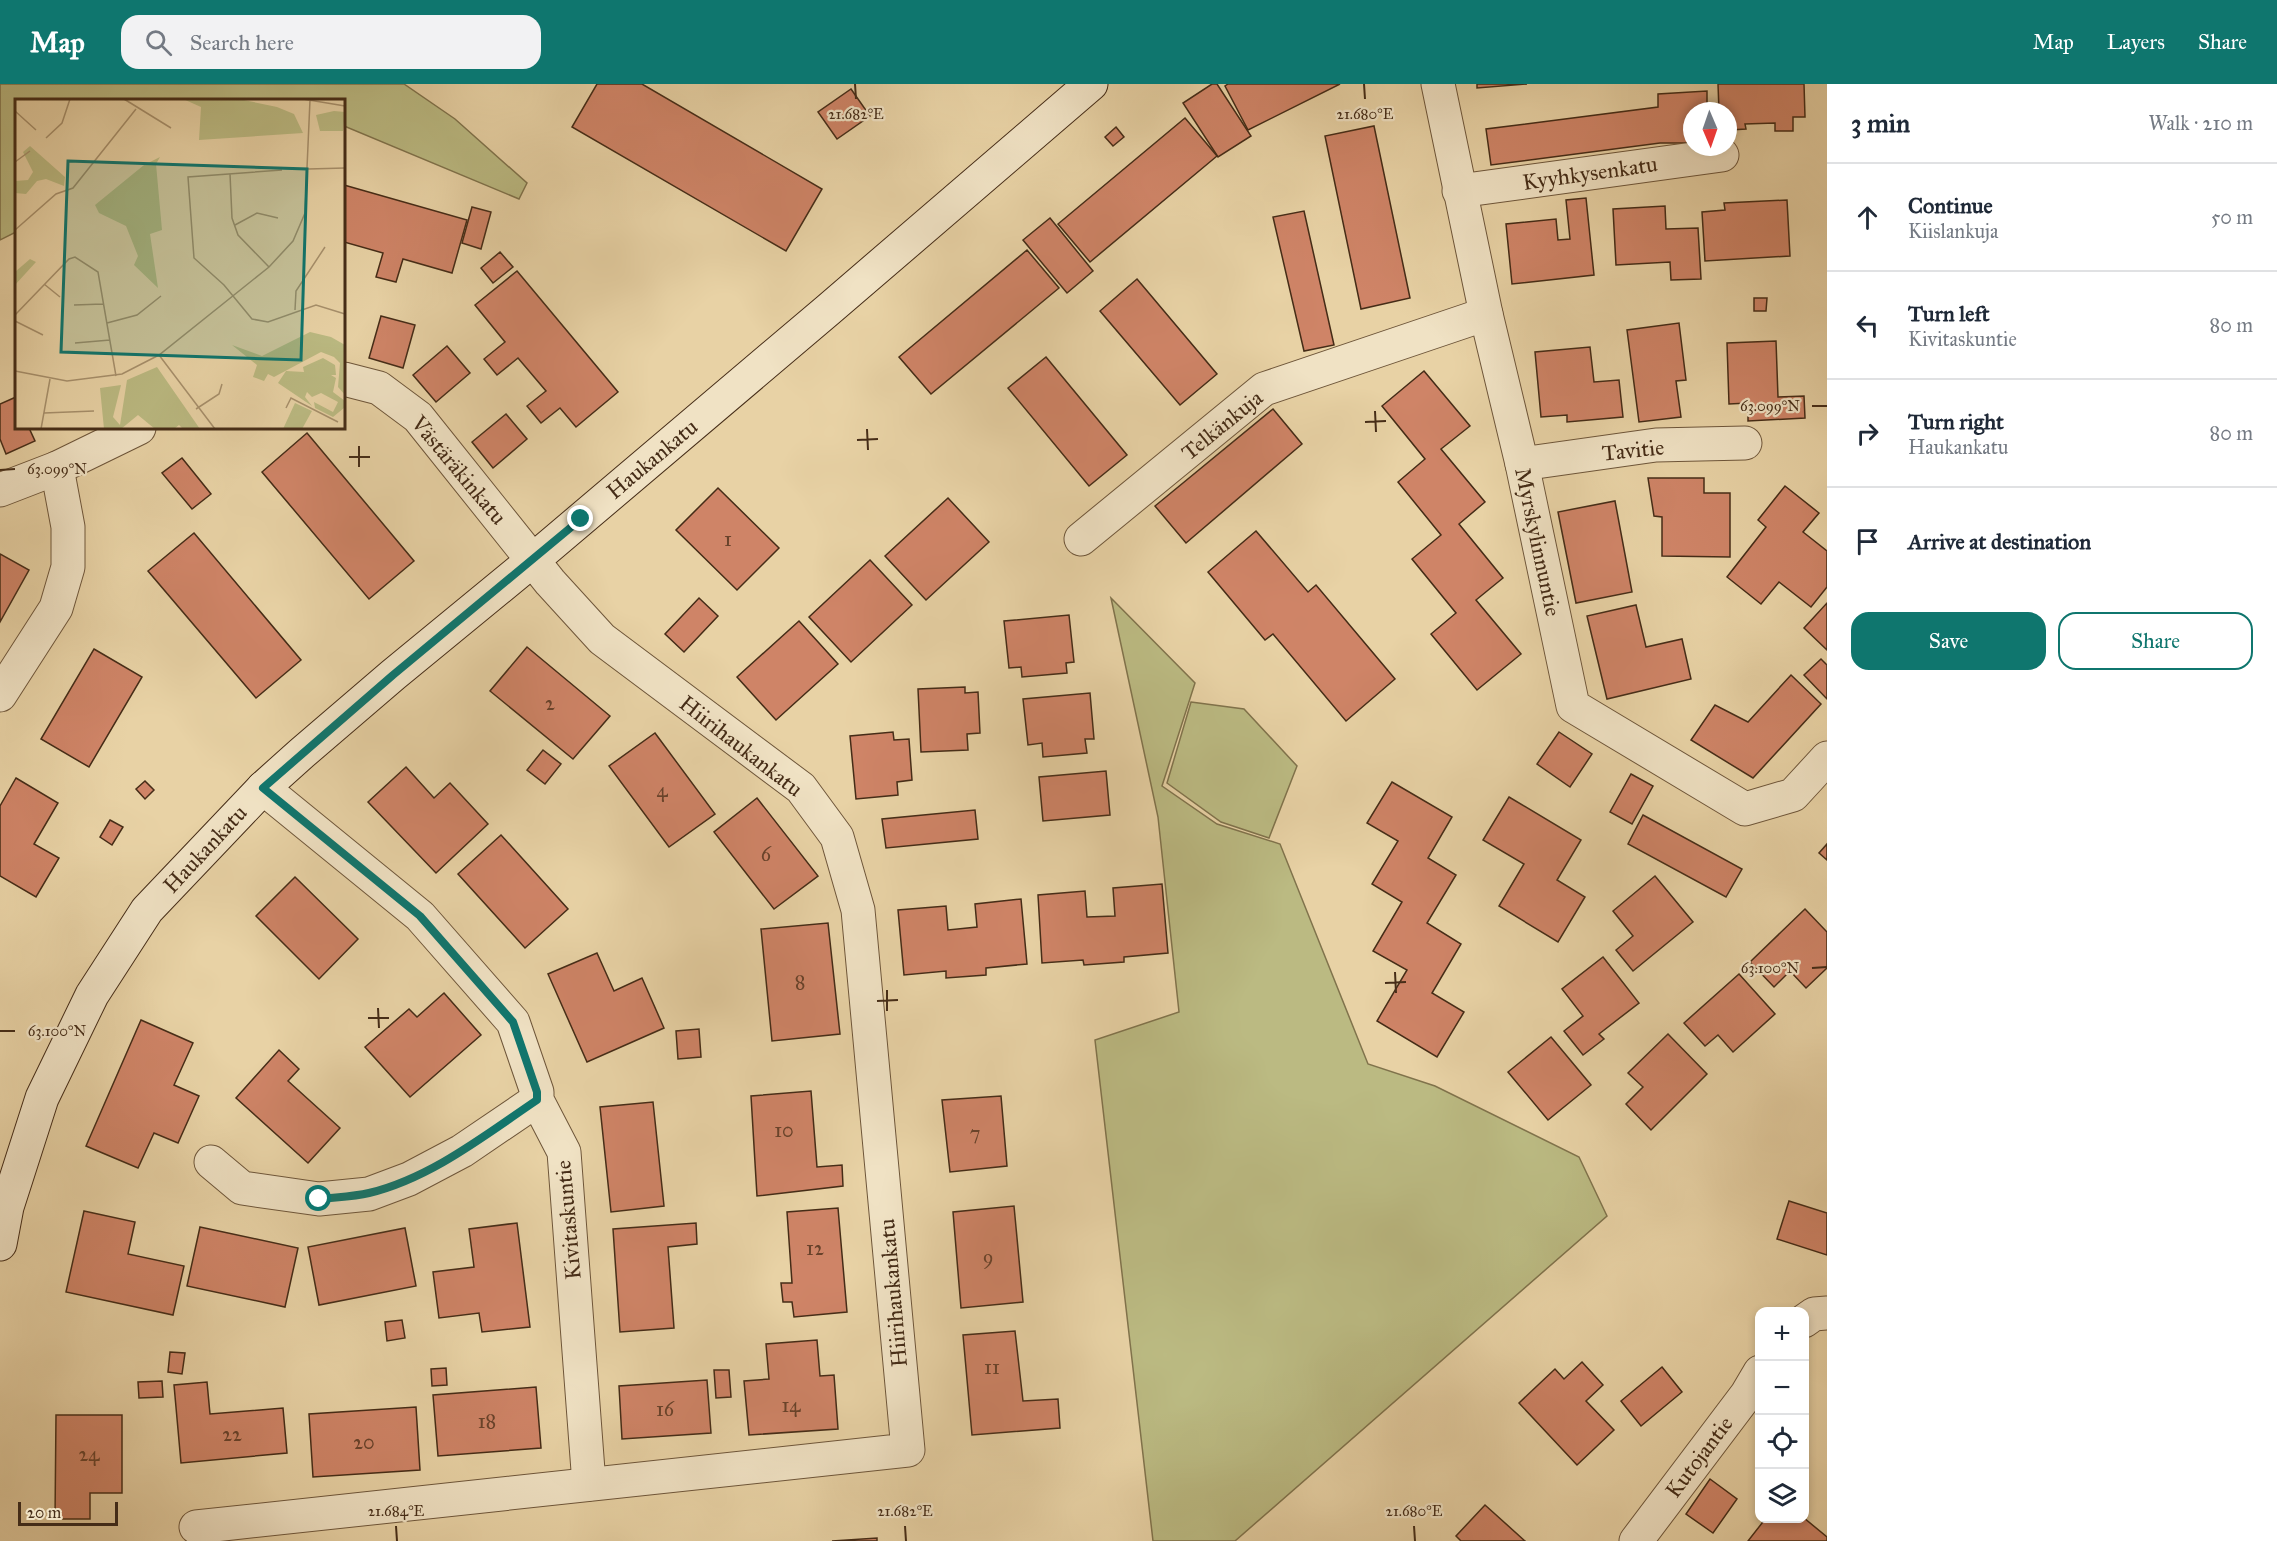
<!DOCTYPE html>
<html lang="en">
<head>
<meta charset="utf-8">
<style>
  :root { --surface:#fff; --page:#f2f2f3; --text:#1f2937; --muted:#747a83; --line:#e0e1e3; --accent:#0f766e }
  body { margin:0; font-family:"IM FELL Great Primer",serif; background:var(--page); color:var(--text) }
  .controls { position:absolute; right:18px; bottom:18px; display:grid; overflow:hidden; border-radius:12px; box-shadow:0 3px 9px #0003 }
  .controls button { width:54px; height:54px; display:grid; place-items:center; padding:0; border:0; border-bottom:2px solid var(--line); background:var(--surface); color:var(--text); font:30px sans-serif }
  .compass { position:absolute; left:1683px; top:18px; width:54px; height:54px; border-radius:50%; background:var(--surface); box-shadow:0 3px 9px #0003; rotate:178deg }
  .scale { position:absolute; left:18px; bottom:15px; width:100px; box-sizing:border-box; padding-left:6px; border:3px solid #452c17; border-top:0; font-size:16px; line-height:21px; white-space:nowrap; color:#452c17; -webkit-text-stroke:4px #f0e2c4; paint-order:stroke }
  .stop { position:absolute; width:18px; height:18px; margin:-14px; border:4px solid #0f766e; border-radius:50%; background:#fff }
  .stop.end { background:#0f766e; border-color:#fff; box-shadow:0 2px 6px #0008 }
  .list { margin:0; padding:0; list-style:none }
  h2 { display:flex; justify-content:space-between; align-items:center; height:78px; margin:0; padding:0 24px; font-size:26px }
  h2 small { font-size:20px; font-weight:400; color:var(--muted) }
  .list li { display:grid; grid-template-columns:39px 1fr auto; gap:18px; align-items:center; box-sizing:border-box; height:108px; padding:0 24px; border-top:2px solid var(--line) }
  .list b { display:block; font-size:22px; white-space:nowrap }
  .list p { margin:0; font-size:20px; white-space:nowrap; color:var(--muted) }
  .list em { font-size:20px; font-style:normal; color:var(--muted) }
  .actions { display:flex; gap:12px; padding:18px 24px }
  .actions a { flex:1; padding:14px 0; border:2px solid var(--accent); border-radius:18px; text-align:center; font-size:21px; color:var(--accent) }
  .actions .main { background:var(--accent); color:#fff }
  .icon { flex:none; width:33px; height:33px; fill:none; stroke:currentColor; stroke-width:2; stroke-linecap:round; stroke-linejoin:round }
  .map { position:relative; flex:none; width:1827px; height:1457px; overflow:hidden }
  header { display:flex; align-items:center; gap:36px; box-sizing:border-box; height:84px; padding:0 30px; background:var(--accent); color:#fff }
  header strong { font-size:28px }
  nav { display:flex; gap:33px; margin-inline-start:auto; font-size:21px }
  .search { width:420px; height:54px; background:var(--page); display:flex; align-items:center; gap:15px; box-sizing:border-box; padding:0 21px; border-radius:18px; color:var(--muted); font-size:22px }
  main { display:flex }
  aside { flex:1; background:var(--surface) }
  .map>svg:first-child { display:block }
  .green { fill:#bbba82; stroke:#80734c; stroke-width:1.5 }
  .building { fill:#cf8467; stroke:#452c17; stroke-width:1.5 }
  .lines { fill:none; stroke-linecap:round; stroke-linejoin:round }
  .street-casing { stroke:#6e563a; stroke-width:35 }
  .secondary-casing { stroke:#452c17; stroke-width:35 }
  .street { stroke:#f0e2c4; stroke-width:33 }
  .secondary { stroke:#f0e2c4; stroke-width:33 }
  .route { stroke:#0f766e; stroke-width:8 }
  .ticks { fill:none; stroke:#452c17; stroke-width:2 }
  .labels { text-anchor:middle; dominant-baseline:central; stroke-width:4.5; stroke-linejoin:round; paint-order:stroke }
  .number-label { font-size:20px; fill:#68422b }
  .street-label { font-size:22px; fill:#452c17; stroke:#f0e2c4 }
  .inset-road { fill:none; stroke:#a7906c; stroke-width:1.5 }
  .view { fill:#0f766e; fill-opacity:0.15; stroke:#0f766e; stroke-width:3 }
  .inset-edge { fill:none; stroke:#452c17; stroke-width:3 }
  .ticks-label { font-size:15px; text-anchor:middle; fill:#452c17; stroke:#f0e2c4; stroke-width:4.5; stroke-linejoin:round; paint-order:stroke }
</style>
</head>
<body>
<header>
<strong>Map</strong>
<div class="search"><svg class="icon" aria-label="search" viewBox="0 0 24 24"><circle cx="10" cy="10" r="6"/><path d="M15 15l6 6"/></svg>Search here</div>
<nav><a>Map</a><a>Layers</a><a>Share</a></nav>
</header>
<main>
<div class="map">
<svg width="1827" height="1457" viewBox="0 0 1827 1457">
  <rect width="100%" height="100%" fill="#e8d2a5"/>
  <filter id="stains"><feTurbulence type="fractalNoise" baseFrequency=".00333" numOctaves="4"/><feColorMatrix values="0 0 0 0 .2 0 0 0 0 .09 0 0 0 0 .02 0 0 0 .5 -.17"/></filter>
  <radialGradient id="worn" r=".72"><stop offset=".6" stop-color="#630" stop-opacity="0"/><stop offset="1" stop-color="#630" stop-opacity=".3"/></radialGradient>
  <g class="green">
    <path d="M0,0h404l51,35 72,64 -8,16 -175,-73v-26h-328v132l-16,8z"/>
    <path d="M1111,514l84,85 -33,103 55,38 63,20 88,220 67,22 144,71 28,59 -372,325h-82l-58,-501 84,-28 -21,-195z"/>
    <path d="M1191,618l53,7 53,57 -28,72 -48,-16 -54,-39z"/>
  </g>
  <g class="building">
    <path d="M597,0h45l180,105 -36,62 -214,-124z"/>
    <path d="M1212,0h5l34,52 -33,21 -35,-54z"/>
    <path d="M1228,0h112l-92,46 -23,-44z"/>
    <path d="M1477,0h50l-50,4z"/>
    <path d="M1718,0h86l1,33h-12v14h-18v-8l-30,1 1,5 -16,1 -2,-19h-9z"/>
    <path d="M851,5l19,27 -33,23 -19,-27z"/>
    <path d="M1707,7v20h-15v32h-32l-169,22 -5,-36 172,-22v-13z"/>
    <path d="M1185,34l32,38 -127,106 -32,-38z"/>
    <path d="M1374,42l36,172 -49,11 -36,-173z"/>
    <path d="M1116,43l8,10 -11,9 -8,-9z"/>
    <path d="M344,101l123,35 -15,53 -49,-14 -7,23 -20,-5 7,-24 -39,-11z"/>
    <path d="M1586,114l8,77 -82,9 -6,-60 50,-5 2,21 12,-1 -4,-39z"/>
    <path d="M1787,116l3,56 -85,5 -3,-49 23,-2 -1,-7z"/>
    <path d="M1665,122l1,23 32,-1 3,51 -30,1 -1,-18 -54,3 -3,-56z"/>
    <path d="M472,123l19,5 -10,37 -19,-6z"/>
    <path d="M1304,127l30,134 -30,6 -31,-134z"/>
    <path d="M1050,134l43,53 -26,22 -44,-53z"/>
    <path d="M1027,166l32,38 -128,106 -32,-37z"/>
    <path d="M500,168l13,15 -20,16 -12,-15z"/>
    <path d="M517,187l101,121 -42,35 -16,-19 -19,15 -14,-17 19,-15 -28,-33 -21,17 -13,-16 21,-17 -30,-37z"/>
    <path d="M1137,195l80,95 -37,31 -80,-94z"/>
    <path d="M1754,214h13l-1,13h-12z"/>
    <path d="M381,232l34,9 -12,43 -34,-10z"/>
    <path d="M1679,239l7,57 -10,1 5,36 -42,5 -12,-92z"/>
    <path d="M1776,257l2,56 26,-1 1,22 -57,3v-18l-19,1 -2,-61z"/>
    <path d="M447,262l23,27 -34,29 -23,-27z"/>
    <path d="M1590,263l4,35 25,-2 4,37 -56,5v-7l-26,2 -6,-65z"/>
    <path d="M1046,273l81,98 -38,31 -81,-98z"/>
    <path d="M1424,287l46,55 -29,23 44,53 -26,22 44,54 -27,22 45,54 -44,36 -46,-56 25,-21 -44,-54 29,-24 -43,-53 27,-23 -43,-53z"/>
    <path d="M16,313v31h13l6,13 -29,13 -6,-15v-35z"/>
    <path d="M1273,325l29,35 -116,99 -31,-37z"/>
    <path d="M506,330l21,25 -34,29 -21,-26z"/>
    <path d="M307,349l107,128 -45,38 -107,-127z"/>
    <path d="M182,374l29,36 -19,15 -30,-36z"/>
    <path d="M1648,394h56v15h26v64l-68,-1v-39l-8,-1z"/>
    <path d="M1785,402l34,27 -16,19 24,19v36l-16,20 -32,-25 -18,22 -34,-27 39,-50 -8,-7z"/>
    <path d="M718,404l61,60 -42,42 -61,-60z"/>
    <path d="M948,414l41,44 -63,58 -41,-44z"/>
    <path d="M1615,417l17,91 -56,11 -18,-91z"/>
    <path d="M1256,447l52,61 8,-7 79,94 -49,42 -73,-87 -8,6 -57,-68z"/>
    <path d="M194,449l107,127 -45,38 -108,-127z"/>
    <path d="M0,470l29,16 -29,52z"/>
    <path d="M870,476l42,45 -61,57 -42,-45z"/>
    <path d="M699,514l19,18 -34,36 -19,-18z"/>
    <path d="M1827,519v47l-23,-22z"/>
    <path d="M1636,521l10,42 36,-8 9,40 -84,20 -20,-83z"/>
    <path d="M1069,531l5,47 -8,1 1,10 -45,4 -1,-10 -12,1 -5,-47z"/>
    <path d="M799,537l39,43 -62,56 -39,-43z"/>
    <path d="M527,563l83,69 -37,43 -83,-68z"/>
    <path d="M94,565l48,28 -53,90 -48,-28z"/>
    <path d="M1821,575l6,6v34l-23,-24z"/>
    <path d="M1791,591l30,29 -68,74 -62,-38 24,-35 33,17z"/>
    <path d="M965,603v6l13,-1 2,41 -13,1 1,16 -47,2 -3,-63z"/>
    <path d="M1090,609l4,46h-9l2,14 -44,4 -1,-14 -14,2 -5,-46z"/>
    <path d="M893,648l1,8 15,-1 3,41 -15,2 1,13 -42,4 -6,-63z"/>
    <path d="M1559,648l33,22 -22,33 -33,-23z"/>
    <path d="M655,649l60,81 -46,33 -60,-81z"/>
    <path d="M543,666l18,14 -16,20 -18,-14z"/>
    <path d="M406,683l28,31 16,-15 38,41 -52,49 -68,-71z"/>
    <path d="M1106,687l4,44 -67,6 -4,-44z"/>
    <path d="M1631,690l22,12 -21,38 -22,-12z"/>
    <path d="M16,694l42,25 -24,41 25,14 -23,39 -36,-21v-70z"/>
    <path d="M145,697l9,9 -9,9 -9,-10z"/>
    <path d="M1392,698l60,35 -24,41 28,17 -29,48 34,21 -29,49 32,19 -27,45 -60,-36 30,-51 -34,-19 29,-49 -30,-18 26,-43 -31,-18z"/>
    <path d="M1509,713l72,43 -24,40 28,17 -27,45 -59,-36 25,-42 -41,-24z"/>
    <path d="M757,714l61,78 -44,33 -60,-77z"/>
    <path d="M975,726l3,29 -92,9 -4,-29z"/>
    <path d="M1643,731l99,54 -16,28 -98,-53z"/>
    <path d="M110,736l13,7 -11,18 -12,-8z"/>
    <path d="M501,751l67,74 -43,39 -67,-74z"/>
    <path d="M1827,760v16l-8,-7z"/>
    <path d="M1655,792l38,46 -60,49 -17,-21 17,-14 -20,-25z"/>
    <path d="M295,793l63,62 -39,40 -63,-63z"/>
    <path d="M1162,800l6,69 -44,4v5l-40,3 -1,-5 -41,3 -4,-68 47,-4 2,26 28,-1 -2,-28z"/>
    <path d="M1021,815l6,65 -41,4v7l-40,3v-7l-42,4 -6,-65 48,-4 2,24 29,-3 -2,-23z"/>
    <path d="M1805,825l22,23v36l-21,20 -16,-17 -16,16 -24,-25z"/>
    <path d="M828,839l12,111 -68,7 -11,-112z"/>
    <path d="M597,869l17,38 28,-13 22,50 -77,34 -39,-88z"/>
    <path d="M1603,873l36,46 -40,31 5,5 -21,16 -19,-24 19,-15 -21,-27z"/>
    <path d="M1739,890l36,40 -42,38 -15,-17 -13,11 -21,-23z"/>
    <path d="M444,909l37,42 -71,62 -45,-50 44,-38 8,8z"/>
    <path d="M141,936l52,23 -19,42 25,11 -21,47 -24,-10 -16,35 -52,-22z"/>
    <path d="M699,945l2,28 -23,2 -2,-28z"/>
    <path d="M1668,950l39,40 -56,56 -25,-26 17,-17 -15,-14z"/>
    <path d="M1551,953l40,48 -43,35 -40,-48z"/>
    <path d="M279,966l20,19 -11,12 52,47 -32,35 -72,-65z"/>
    <path d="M811,1007l6,76 25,-2 1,21 -86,10 -6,-100z"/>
    <path d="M1001,1012l6,70 -57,6 -8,-72z"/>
    <path d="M653,1018l11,104 -53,6 -11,-105z"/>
    <path d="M1789,1117l38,12v42l-50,-16z"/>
    <path d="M1014,1122l9,96 -62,6 -8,-96z"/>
    <path d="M838,1124l9,104 -53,5 -2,-15h-9l-2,-19h11l-5,-71z"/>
    <path d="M84,1127l51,11 -7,32 56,12 -11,49 -107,-23z"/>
    <path d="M517,1139l13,104 -48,5 -3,-19 -40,5 -6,-46 41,-5 -5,-38z"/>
    <path d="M696,1139l1,21 -29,3 6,81 -54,4 -7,-103z"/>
    <path d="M200,1143l98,21 -13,59 -98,-21z"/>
    <path d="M405,1144l11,58 -97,19 -11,-58z"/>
    <path d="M402,1236l3,18 -18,3 -2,-19z"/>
    <path d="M1015,1247l8,70 35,-2 2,29 -88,7 -9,-100z"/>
    <path d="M817,1256l3,36 14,-1 4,54 -89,6 -5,-54 25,-2 -3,-35z"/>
    <path d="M170,1268l15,1 -3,21 -14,-2z"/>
    <path d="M1582,1278l21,23 -17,16 28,29 -37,35 -58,-62 36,-34 9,10z"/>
    <path d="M1662,1283l20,25 -41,34 -20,-25z"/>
    <path d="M446,1284l1,17 -15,1 -1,-17z"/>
    <path d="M714,1286h15l2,27 -15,1z"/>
    <path d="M707,1296l4,53 -89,6 -3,-53z"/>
    <path d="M162,1297l1,16 -24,1 -1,-16z"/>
    <path d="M207,1298l3,32 73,-6 4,45 -106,10 -7,-78z"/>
    <path d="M536,1303l5,61 -103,8 -5,-61z"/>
    <path d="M416,1323l4,63 -107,7 -4,-63z"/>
    <path d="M56,1331h66v78h-32v26h-35z"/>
    <path d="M1710,1395l27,20 -24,34 -27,-19z"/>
    <path d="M1485,1421l40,36h-64l-5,-5z"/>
    <path d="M1766,1434h38l23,19v4h-79z"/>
    <path d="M877,1454v3h-45z"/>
  </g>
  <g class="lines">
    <g class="street-casing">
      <g id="street">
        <path d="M1438,0l48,230 36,150 51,242 172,103 48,-14 34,-37"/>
        <path d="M1459,107l263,-36"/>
        <path d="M1522,380l134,-19 89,-2"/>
        <path d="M0,406l57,-22 82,-40"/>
        <path d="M1081,455l183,-150 222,-75"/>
        <path d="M0,611l56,-87 12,-41v-40l-11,-59"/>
        <path d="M263,704l157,128 93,106 24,70v8l27,52 25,332"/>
        <path d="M211,1078l31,26 77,11 50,-5 40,-15 53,-28 75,-51"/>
        <path d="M1804,1237l10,-7 13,-1"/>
        <path d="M196,1443l712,-77 -50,-540 -21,-73 -36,-49 -199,-149 -52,-57 -132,-165 -39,-29 -35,-9"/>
        <path d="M1636,1457l111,-147 13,-22"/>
      </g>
    </g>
    <g class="secondary-casing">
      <path id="secondary" d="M0,1160l7,-37 35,-109 50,-103 55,-85 116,-122 39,-35 91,-78 140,-115 295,-250 263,-226"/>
    </g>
    <use href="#street" class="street"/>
    <use href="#secondary" class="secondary"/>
  </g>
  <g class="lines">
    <path class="route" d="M319,1115c16,-2 34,-2 50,-6 62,-15 116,-58 168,-93v-8l-24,-70 -93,-106 -157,-128 130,-113 188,-156"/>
  </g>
  <path class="ticks" d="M855,0l1,15M1364,0l1,15M1812,322h15M1375,327l1,21M1365,338l21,-1M867,345l1,21M857,356l21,-1M359,362v21M349,373h21M0,386l15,-1M1812,884l15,-1M1395,888l1,21M1385,899l21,-1M887,906v21M877,917l21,-1M378,924l1,20M368,934h21M0,947h15M396,1442l1,15M905,1442l1,15M1414,1442l1,15"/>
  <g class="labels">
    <g class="number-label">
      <text x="728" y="455">1</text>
      <text x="550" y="619">2</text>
      <text x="662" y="706">4</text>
      <text x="766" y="770">6</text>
      <text x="800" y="898">8</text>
      <text x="784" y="1046">10</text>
      <text x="975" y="1049">7</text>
      <text x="815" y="1164">12</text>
      <text x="988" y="1173">9</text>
      <text x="992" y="1283">11</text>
      <text x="791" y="1321">14</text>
      <text x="665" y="1325">16</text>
      <text x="487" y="1337">18</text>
      <text x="232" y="1350">22</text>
      <text x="364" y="1358">20</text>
      <text x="89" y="1370">24</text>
    </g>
    <g class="street-label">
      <text transform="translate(1590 89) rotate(-8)">Kyyhkysenkatu</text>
      <text transform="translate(1222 341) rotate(-39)">Telkänkuja</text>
      <text transform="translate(1633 366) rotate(-6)">Tavitie</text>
      <text transform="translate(652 375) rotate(-40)">Haukankatu</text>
      <text transform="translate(459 386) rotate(50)">Västäräkinkatu</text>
      <text transform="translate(1538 458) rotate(78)">Myrskylinnuntie</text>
      <text transform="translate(741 662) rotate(38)">Hiirihaukankatu</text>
      <text transform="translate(205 765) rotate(-47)">Haukankatu</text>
      <text transform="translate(568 1136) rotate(-95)">Kivitaskuntie</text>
      <text transform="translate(893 1209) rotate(-95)">Hiirihaukankatu</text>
      <text transform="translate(1699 1373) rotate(-53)">Kutojantie</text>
    </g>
  </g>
  <g transform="translate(15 15)">
    <rect width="330" height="330" fill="#e8d2a5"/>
    <path d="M168,0h56l38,8 17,7 9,19 -104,7 2,-33zM319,12l11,1 -2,19h-23l-4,-16zM15,47l35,31 -1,9 -18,-7 -9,2 -11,13 -11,-1v-12l13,-1 5,-8 -10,-20zM145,58l-4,7 6,66 -12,4 8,54 -24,-23 4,-9 -12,-30 -27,-13 -4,-8 49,-40zM15,160l6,3 -21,23v-13zM295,233l21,5 14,8v50l-7,-8 2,-24 -6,-6 -13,-5 -47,25 -6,-3 -4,7 -11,-4 4,-12 -25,-20 30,11zM308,259l12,7 1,10h-5l5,3 -3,14 12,9 -1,7 -11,9 -18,-9 -1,-6 19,10 5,-10 -17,-9 -9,4 -5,-5 -2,5 7,9 -34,-23 8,-12 18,1 -1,-5zM142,268l43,62h-17l-4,-4 -5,4h-19l-17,-14 -17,14h-17l-4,-41 21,-3 -8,32 7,8 7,-45zM280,304l17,8 -10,18h-19z" fill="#bbba82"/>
    <path class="inset-road" d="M109,0l47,29M288,0l42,7M0,12l21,19M31,39l16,-15 8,-24M0,63l15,-11M293,70l37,-1M267,71l-94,7 6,81 30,27 28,34 16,3 48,-17 29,9M215,75l2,44 6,17 31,32M220,126l22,-12 21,5M0,131l41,-36 17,-6 63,-79M29,185l16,13M59,206l29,-1M280,211l1,-19 29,-44M0,216l54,-56 6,-2 23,15 18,104M0,222l28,14M92,224l30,-8 24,-19M60,244l35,-3M144,256l56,74M0,272l52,10 55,-7 37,-19 110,-88 24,-26 12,-28 5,-113M271,309l5,-10 47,24M181,310l23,-15 3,-10M29,314l50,-2M26,330l9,-50"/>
    <path class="view" d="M53,62l239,8 -6,191 -240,-8z"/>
    <rect width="330" height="330" class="inset-edge"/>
  </g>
  <g class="ticks-label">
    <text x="856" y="35">21.682°E</text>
    <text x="1365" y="35">21.680°E</text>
    <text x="1770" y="327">63.099°N</text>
    <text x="57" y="390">63.099°N</text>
    <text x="1770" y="889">63.100°N</text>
    <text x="57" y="952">63.100°N</text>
    <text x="396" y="1432">21.684°E</text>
    <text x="905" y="1432">21.682°E</text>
    <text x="1414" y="1432">21.680°E</text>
  </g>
  <rect width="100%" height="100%" filter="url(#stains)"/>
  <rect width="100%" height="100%" fill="url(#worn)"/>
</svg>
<div class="controls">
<button>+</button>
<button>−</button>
<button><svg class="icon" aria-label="locate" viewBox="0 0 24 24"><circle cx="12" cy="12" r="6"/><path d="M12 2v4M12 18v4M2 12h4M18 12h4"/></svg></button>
<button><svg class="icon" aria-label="layers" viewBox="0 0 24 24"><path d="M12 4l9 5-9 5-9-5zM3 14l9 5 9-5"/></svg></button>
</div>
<svg class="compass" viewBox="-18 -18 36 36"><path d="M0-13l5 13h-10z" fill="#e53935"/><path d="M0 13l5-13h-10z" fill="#747a83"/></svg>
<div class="scale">20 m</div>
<div class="stop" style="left:319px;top:1115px"></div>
<div class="stop end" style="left:581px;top:435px"></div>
</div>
<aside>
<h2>3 min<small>Walk · 210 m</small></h2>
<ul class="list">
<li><svg class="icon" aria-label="ahead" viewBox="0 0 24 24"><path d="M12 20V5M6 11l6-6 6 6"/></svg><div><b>Continue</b><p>Kiislankuja</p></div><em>50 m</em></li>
<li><svg class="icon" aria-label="left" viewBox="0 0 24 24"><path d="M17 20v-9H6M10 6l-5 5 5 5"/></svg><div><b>Turn left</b><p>Kivitaskuntie</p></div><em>80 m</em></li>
<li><svg class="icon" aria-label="right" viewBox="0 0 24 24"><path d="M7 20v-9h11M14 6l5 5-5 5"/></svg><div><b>Turn right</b><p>Haukankatu</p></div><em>80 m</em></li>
<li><svg class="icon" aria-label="arrive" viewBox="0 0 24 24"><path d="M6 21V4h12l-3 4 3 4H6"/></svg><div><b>Arrive at destination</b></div></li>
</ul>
<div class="actions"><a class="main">Save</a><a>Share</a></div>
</aside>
</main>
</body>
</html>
